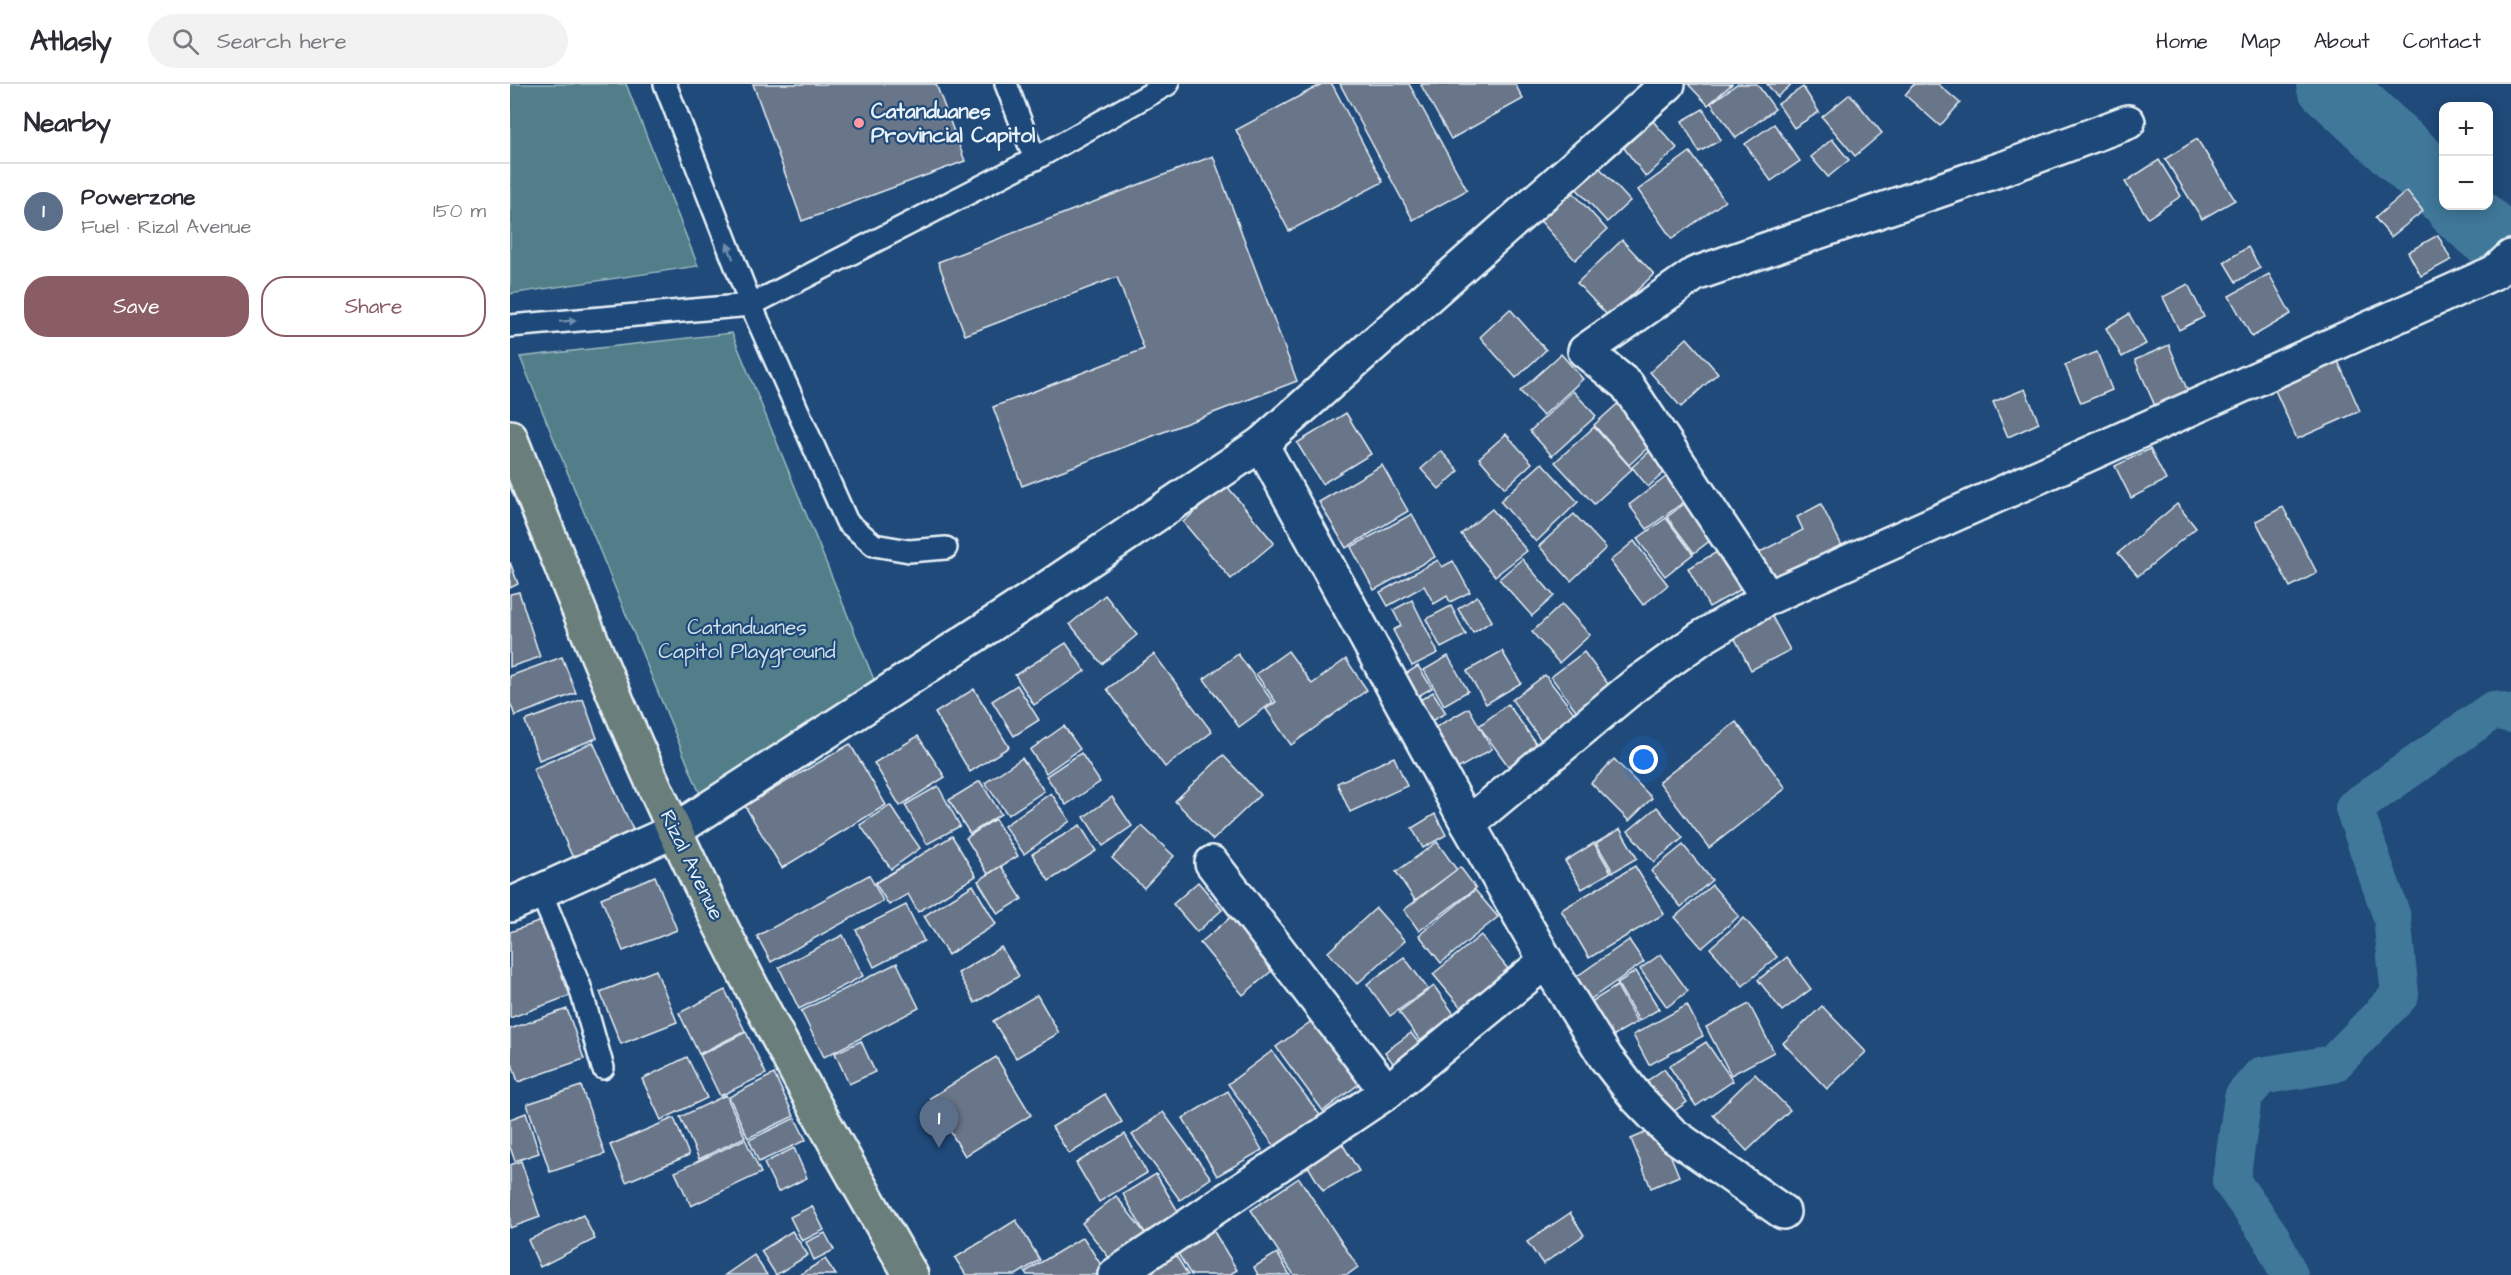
<!DOCTYPE html>
<html lang="en">
<head>
<meta charset="utf-8">
<style>
  :root { --surface:#fff; --page:#f2f2f3; --text:#2b2b33; --muted:#7c7c81; --line:#e1e1e2; --accent:#8a5d65 }
  body { margin:0; font-family:"Architects Daughter",sans-serif; background:var(--page); color:var(--text) }
  .controls { position:absolute; right:18px; top:18px; display:grid; overflow:hidden; border-radius:12px; box-shadow:0 3px 15px #0003 }
  .controls button { width:54px; height:54px; display:grid; place-items:center; padding:0; border:0; border-bottom:2px solid var(--line); background:var(--surface); color:var(--text); font:30px sans-serif }
  .you { position:absolute; left:1134px; top:676px; width:21px; height:21px; margin:-15px; border:4px solid #fff; border-radius:50%; background:#1a73e8; box-shadow:0 0 0 9px #1a73e833 }
  .badge { display:grid; place-items:center; width:39px; height:39px; border-radius:50%; background:var(--accent); color:#fff; font-size:20px; font-weight:700 }
  .pin { position:absolute; translate:-50% -50px; filter:drop-shadow(0 2px 3px #0008) }
  .pin::after { content:''; position:absolute; top:32px; width:21px; height:18px; background:inherit; clip-path:polygon(0 0,100% 0,50% 100%) }
  .list { margin:0; padding:0; list-style:none }
  h2 { display:flex; justify-content:space-between; align-items:center; height:78px; margin:0; padding:0 24px; font-size:26px }
  h2 small { font-size:20px; font-weight:400; color:var(--muted) }
  .list li { display:grid; grid-template-columns:39px 1fr auto; gap:18px; align-items:center; box-sizing:border-box; height:96px; padding:0 24px; border-top:2px solid var(--line) }
  .list b { display:block; font-size:22px; white-space:nowrap }
  .list p { margin:0; font-size:20px; white-space:nowrap; color:var(--muted) }
  .list em { font-size:20px; font-style:normal; color:var(--muted) }
  .actions { display:flex; gap:12px; padding:18px 24px }
  .actions a { flex:1; padding:14px 0; border:2px solid var(--accent); border-radius:24px; text-align:center; font-size:21px; color:var(--accent) }
  .actions .main { background:var(--accent); color:#fff }
  .icon { flex:none; width:33px; height:33px; fill:none; stroke:currentColor; stroke-width:2; stroke-linecap:round; stroke-linejoin:round }
  .map { position:relative; flex:none; width:2001px; height:1191px; overflow:hidden }
  header { display:flex; align-items:center; gap:36px; box-sizing:border-box; height:84px; padding:0 30px; background:var(--surface); border-bottom:2px solid var(--line) }
  header strong { font-size:28px }
  nav { display:flex; gap:33px; margin-inline-start:auto; font-size:21px }
  .search { width:420px; height:54px; background:var(--page); display:flex; align-items:center; gap:15px; box-sizing:border-box; padding:0 21px; border-radius:33px; color:var(--muted); font-size:22px }
  main { display:flex }
  aside { flex:1; background:var(--surface) }
  .map>svg:first-child { display:block }
  .green { fill:#517e88; stroke:#9cb8c0; stroke-width:1.5 }
  .lines { fill:none; stroke-linecap:round; stroke-linejoin:round }
  .canal { stroke:#40789a; stroke-width:38 }
  .river { stroke:#40789a; stroke-width:66 }
  .building { fill:#697588; stroke:#e8f1f8; stroke-width:1.5 }
  .service-casing { stroke:#e8f1f8; stroke-width:26 }
  .minor-casing { stroke:#e8f1f8; stroke-width:38 }
  .primary-casing { stroke:#e8f1f8; stroke-width:38 }
  .service { stroke:#1f4a7a; stroke-width:21 }
  .minor { stroke:#1f4a7a; stroke-width:33 }
  .primary { stroke:#6b7f7c; stroke-width:33 }
  .oneway { fill:#6f8dac }
  .poi-dot { fill:#ff9aa2; stroke:#1f4a7a; stroke-width:2 }
  .labels { text-anchor:middle; dominant-baseline:central; stroke-width:4.5; stroke-linejoin:round; paint-order:stroke }
  .poi-label { font-size:21px; font-weight:bold; fill:#e8f1f8; stroke:#1f4a7a; text-anchor:start }
  .park-label { font-size:21px; fill:#d1e0e7; stroke:#1f4a7a }
  .street-label { font-size:21px; fill:#e8f1f8; stroke:#1f4a7a }
</style>
</head>
<body>
<header>
<strong>Atlasly</strong>
<div class="search"><svg class="icon" aria-label="search" viewBox="0 0 24 24"><circle cx="10" cy="10" r="6"/><path d="M15 15l6 6"/></svg>Search here</div>
<nav><a>Home</a><a>Map</a><a>About</a><a>Contact</a></nav>
</header>
<main>
<aside>
<h2>Nearby<small></small></h2>
<ul class="list">
<li><span class="badge" style="background:#5c6f8a">1</span><div><b>Powerzone</b><p>Fuel · Rizal Avenue</p></div><em>150 m</em></li>
</ul>
<div class="actions"><a class="main">Save</a><a>Share</a></div>
</aside>
<div class="map">
<svg width="2001" height="1191" viewBox="0 0 2001 1191">
  <rect width="100%" height="100%" fill="#1f4a7a"/>
  <filter id="ink" filterUnits="userSpaceOnUse"><feTurbulence type="fractalNoise" baseFrequency=".0167" numOctaves="2"/><feDisplacementMap in="SourceGraphic" scale="12" xChannelSelector="R" yChannelSelector="G"/><feConvolveMatrix kernelMatrix="1 2 1 2 8 2 1 2 1" color-interpolation-filters="sRGB"/></filter>
  <g filter="url(#ink)">
    <g class="green">
      <path d="M0,0h116l72,182 -188,28z"/>
      <path d="M222,249l145,354 -175,112 -182,-442z"/>
    </g>
    <g class="lines">
      <path class="canal" d="M1779,1191l-18,-38 -40,-56 12,-84 18,-21 72,-12 67,-69 -8,-78 -38,-109 139,-98 18,4"/>
      <g class="river">
        <path d="M1819,0l115,107"/>
        <path d="M1948,122l29,26"/>
      </g>
    </g>
    <g class="building">
      <path d="M243,0h183l29,77 -163,60z"/>
      <path d="M812,0h10l51,98 -94,49 -53,-101z"/>
      <path d="M830,0h69l58,106 -54,30z"/>
      <path d="M914,0h91l8,15 -72,40 -30,-54z"/>
      <path d="M1178,0h44l-24,21z"/>
      <path d="M1227,0h20l18,25 -39,29 -25,-35z"/>
      <path d="M1257,0h25l-15,13z"/>
      <path d="M1404,0h24l22,19 -20,23 -35,-31z"/>
      <path d="M1293,3l16,25 -25,16 -16,-24z"/>
      <path d="M1340,10l32,39 -27,23 -33,-39z"/>
      <path d="M1193,25l18,31 -22,12 -17,-31z"/>
      <path d="M1141,35l26,29 -31,29 -22,-29z"/>
      <path d="M1264,40l26,37 -29,20 -26,-37z"/>
      <path d="M1322,55l17,21 -21,17 -17,-20z"/>
      <path d="M1687,55l38,61 -33,19 -37,-60z"/>
      <path d="M1180,68l35,49 -53,38 -34,-49z"/>
      <path d="M703,72l84,225 -275,105 -29,-79 151,-58 -27,-72 -152,58 -27,-73z"/>
      <path d="M1649,76l22,36 -33,22 -23,-36z"/>
      <path d="M1088,82l32,35 -23,21 -32,-35z"/>
      <path d="M1059,104l38,42 -32,30 -38,-43z"/>
      <path d="M1897,107l16,20 -32,26 -16,-19z"/>
      <path d="M1928,151l13,25 -30,16 -13,-24z"/>
      <path d="M1112,156l32,34 -45,43 -32,-34z"/>
      <path d="M1738,163l12,21 -24,14 -12,-20z"/>
      <path d="M1759,190l22,40 -39,23 -23,-41z"/>
      <path d="M1678,200l16,33 -25,13 -16,-33z"/>
      <path d="M1000,225l36,41 -30,28 -36,-41z"/>
      <path d="M1619,230l17,30 -24,13 -16,-29z"/>
      <path d="M1177,254l31,35 -37,34 -31,-35z"/>
      <path d="M1659,261l19,47 -33,14 -20,-46z"/>
      <path d="M1587,268l15,38 -31,13 -16,-38z"/>
      <path d="M1051,270l22,25 -40,37 -23,-25z"/>
      <path d="M1828,277l22,50 -63,28 -22,-49z"/>
      <path d="M1515,305l14,34 -31,14 -15,-35z"/>
      <path d="M1063,307l23,25 -44,40 -22,-25z"/>
      <path d="M1114,314l35,39 -30,28 -35,-40z"/>
      <path d="M836,329l25,41 -49,30 -25,-41z"/>
      <path d="M1084,343l38,42 -38,35 -39,-42z"/>
      <path d="M996,350l26,29 -27,25 -26,-30z"/>
      <path d="M1149,359l17,19 -28,25 -16,-20z"/>
      <path d="M1640,365l16,31 -35,18 -16,-32z"/>
      <path d="M931,367l18,20 -20,18 -18,-20z"/>
      <path d="M1032,379l36,39 -42,40 -36,-41z"/>
      <path d="M872,381l26,46 -62,37 -27,-46z"/>
      <path d="M1164,387l18,25 -45,33 -18,-24z"/>
      <path d="M716,401l48,58 -43,36 -48,-57z"/>
      <path d="M1183,413l27,36 -26,20 -27,-36z"/>
      <path d="M1311,420l26,52 -75,38 -20,-38 51,-26 -6,-13z"/>
      <path d="M1667,420l19,24 -58,48 -20,-23z"/>
      <path d="M1773,423l34,66 -27,14 -34,-66z"/>
      <path d="M982,425l35,42 -32,25 -34,-42z"/>
      <path d="M902,430l23,43 -61,33 -23,-43z"/>
      <path d="M1064,430l32,34 -35,33 -32,-35z"/>
      <path d="M1156,434l27,36 -28,22 -28,-37z"/>
      <path d="M1124,457l34,44 -25,20 -33,-44z"/>
      <path d="M1209,467l21,39 -31,17 -21,-39z"/>
      <path d="M1012,475l32,37 -22,20 -33,-37z"/>
      <path d="M928,476l4,7 11,-6 17,31 -20,10 -3,-6 -13,8 -10,-18 -36,20 -8,-14z"/>
      <path d="M0,478l8,22 -8,4z"/>
      <path d="M9,508l21,65 -30,10v-73z"/>
      <path d="M595,511l32,40 -35,29 -32,-40z"/>
      <path d="M967,512l15,25 -19,12 -15,-24z"/>
      <path d="M902,516l26,53 -26,13 -19,-36 8,-4 -8,-16z"/>
      <path d="M1052,520l28,31 -31,28 -27,-31z"/>
      <path d="M941,522l15,29 -25,13 -15,-29z"/>
      <path d="M1258,525l22,41 -39,20 -21,-41z"/>
      <path d="M556,559l19,28 -51,34 -19,-30z"/>
      <path d="M778,567l24,33 34,-25 21,31 -76,55 -25,-36 10,-7 -20,-28z"/>
      <path d="M992,567l19,32 -35,21 -19,-33z"/>
      <path d="M1074,568l27,36 -33,25 -27,-36z"/>
      <path d="M644,570l58,78 -47,35 -58,-78z"/>
      <path d="M728,570l35,48 -34,25 -35,-48z"/>
      <path d="M938,572l20,35 -24,14 -20,-35z"/>
      <path d="M52,573l14,36 -61,23 -5,-14v-26z"/>
      <path d="M908,582l14,22 -24,14 -12,-22z"/>
      <path d="M1035,591l30,39 -34,26 -29,-40z"/>
      <path d="M507,601l22,35 -25,16 -22,-35z"/>
      <path d="M464,605l35,58 -39,25 -35,-59z"/>
      <path d="M923,608l13,21 -22,12 -12,-20z"/>
      <path d="M73,615l14,39 -58,22 -14,-39z"/>
      <path d="M998,620l30,42 -29,21 -30,-41z"/>
      <path d="M959,624l23,41 -40,23 -23,-41z"/>
      <path d="M1226,638l50,66 -77,60 -50,-66z"/>
      <path d="M554,642l16,23 -34,24 -16,-23z"/>
      <path d="M408,652l27,41 -45,29 -26,-43z"/>
      <path d="M83,658l40,88 -60,28 -40,-89z"/>
      <path d="M340,660l36,61 -104,63 -37,-62z"/>
      <path d="M571,669l19,29 -34,23 -20,-29z"/>
      <path d="M713,671l37,40 -47,45 -38,-39z"/>
      <path d="M884,673l13,29 -57,26 -13,-29z"/>
      <path d="M512,674l22,33 -36,24 -23,-32z"/>
      <path d="M1104,675l38,39 -23,23 -38,-38z"/>
      <path d="M470,697l21,33 -31,20 -21,-34z"/>
      <path d="M428,702l22,40 -33,18 -22,-39z"/>
      <path d="M541,709l19,28 -46,33 -20,-28z"/>
      <path d="M602,713l20,29 -29,20 -19,-29z"/>
      <path d="M380,721l30,43 -29,21 -31,-44z"/>
      <path d="M1147,723l26,31 -29,24 -26,-31z"/>
      <path d="M925,730l11,21 -23,13 -11,-20z"/>
      <path d="M485,735l23,37 -30,18 -22,-36z"/>
      <path d="M570,741l16,26 -47,30 -17,-27z"/>
      <path d="M632,742l32,30 -30,32 -32,-30z"/>
      <path d="M1110,745l17,29 -24,14 -17,-29z"/>
      <path d="M442,752l24,40 -58,36 -10,-18 -19,11 -14,-22z"/>
      <path d="M927,758l20,28 -42,30 -19,-28z"/>
      <path d="M1084,759l17,29 -29,17 -17,-28z"/>
      <path d="M1173,761l29,35 -31,27 -30,-36z"/>
      <path d="M491,782l21,33 -24,15 -20,-33z"/>
      <path d="M1125,782l29,48 -75,44 -28,-48z"/>
      <path d="M950,783l16,21 -57,43 -15,-21z"/>
      <path d="M359,791l14,26 -112,61 -14,-26z"/>
      <path d="M145,792l22,54 -54,21 -22,-53z"/>
      <path d="M688,798l24,28 -25,22 -24,-28z"/>
      <path d="M463,801l23,39 -48,31 -24,-39z"/>
      <path d="M1202,801l27,31 -37,32 -27,-31z"/>
      <path d="M965,806l23,27 -57,46 -22,-28z"/>
      <path d="M396,821l18,36 -50,26 -18,-37z"/>
      <path d="M866,824l29,33 -48,43 -29,-32z"/>
      <path d="M721,833l43,52 -31,26 -43,-52z"/>
      <path d="M1234,834l33,39 -34,29 -33,-38z"/>
      <path d="M37,835l27,75 -64,24v-86z"/>
      <path d="M333,851l20,41 -64,33 -20,-42z"/>
      <path d="M971,851l34,43 -47,38 -35,-42z"/>
      <path d="M1119,856l15,22 -56,39 -15,-22z"/>
      <path d="M491,863l18,29 -44,27 -17,-30z"/>
      <path d="M1151,870l27,37 -21,16 -27,-38z"/>
      <path d="M894,873l24,32 -38,27 -23,-32z"/>
      <path d="M1277,873l24,32 -29,22 -24,-31z"/>
      <path d="M387,879l22,45 -95,49 -23,-46z"/>
      <path d="M146,886l21,52 -56,22 -21,-52z"/>
      <path d="M1126,887l23,38 -20,12 -22,-38z"/>
      <path d="M924,902l25,35 -34,26 -26,-35z"/>
      <path d="M1107,902l20,36 -28,16 -20,-35z"/>
      <path d="M215,906l20,41 -46,23 -20,-41z"/>
      <path d="M527,911l22,38 -43,25 -23,-37z"/>
      <path d="M1239,920l25,48 -43,23 -25,-48z"/>
      <path d="M1177,921l16,31 -54,29 -16,-30z"/>
      <path d="M1312,922l44,46 -39,37 -44,-46z"/>
      <path d="M57,925l17,50 -66,23 -8,-25v-28z"/>
      <path d="M803,936l46,64 -36,27 -47,-64z"/>
      <path d="M236,948l20,42 -46,22 -20,-41z"/>
      <path d="M901,949l13,17 -27,19 -12,-17z"/>
      <path d="M351,957l14,31 -26,12 -14,-31z"/>
      <path d="M1196,958l27,39 -37,25 -27,-40z"/>
      <path d="M762,967l48,64 -44,33 -48,-64z"/>
      <path d="M177,973l20,41 -46,22 -19,-41z"/>
      <path d="M486,973l35,58 -66,41 -35,-58z"/>
      <path d="M1154,985l23,33 -17,12 -23,-33z"/>
      <path d="M264,990l20,42 -46,22 -19,-41z"/>
      <path d="M1245,990l35,36 -43,41 -34,-36z"/>
      <path d="M71,1002l24,68 -55,18 -23,-68z"/>
      <path d="M718,1007l34,59 -45,26 -34,-58z"/>
      <path d="M595,1010l17,28 -53,32 -17,-27z"/>
      <path d="M216,1011l19,42 -46,22 -19,-42z"/>
      <path d="M653,1028l48,66 -31,22 -48,-65z"/>
      <path d="M16,1029l13,40 -24,8 -5,-14v-28z"/>
      <path d="M164,1034l15,37 -63,27 -16,-37z"/>
      <path d="M285,1034l11,22 -47,22 -10,-22z"/>
      <path d="M1149,1043l20,49 -28,12 -20,-49z"/>
      <path d="M615,1050l22,39 -48,29 -23,-39z"/>
      <path d="M235,1055l16,34 -70,33 -16,-34z"/>
      <path d="M831,1058l18,29 -36,20 -17,-28z"/>
      <path d="M284,1064l13,30 -29,14 -14,-29z"/>
      <path d="M11,1077l19,56 -30,11v-63z"/>
      <path d="M646,1090l23,39 -34,20 -22,-39z"/>
      <path d="M789,1094l59,89 -11,8h-53l-43,-65z"/>
      <path d="M606,1112l31,40 -34,27 -31,-40z"/>
      <path d="M302,1122l12,24 -22,11 -12,-24z"/>
      <path d="M1060,1129l14,22 -41,29 -16,-22z"/>
      <path d="M73,1131l12,24 -55,28 -12,-27z"/>
      <path d="M506,1136l24,40 -24,15h-50l-11,-17z"/>
      <path d="M700,1141l27,45 -8,5h-38l-17,-28z"/>
      <path d="M282,1147l16,24 -32,20 -15,-24z"/>
      <path d="M315,1149l9,17 -20,10 -8,-18z"/>
      <path d="M573,1153l22,34 -6,4h-72l-2,-3z"/>
      <path d="M663,1167l15,24h-43l-3,-5z"/>
      <path d="M767,1169l13,22h-32l-4,-8z"/>
      <path d="M244,1171l13,20h-42z"/>
      <path d="M315,1175l11,16h-37z"/>
    </g>
    <g class="lines">
      <g class="service-casing">
        <g id="service">
          <path d="M155,0l86,221 96,217 27,23 35,6 37,-3"/>
          <path d="M496,0l29,75"/>
          <path d="M0,242l241,-21 284,-146 133,-75"/>
          <path d="M30,806l40,97 23,81"/>
        </g>
      </g>
      <g class="minor-casing">
        <g id="minor">
          <path d="M751,360l207,380 78,137 60,97 31,40 35,36 111,78"/>
          <path d="M1258,514l-141,-213 -42,-34 110,-77 315,-108 118,-44"/>
          <path d="M958,740l167,-139 66,-47 67,-40 727,-326 16,-15"/>
          <path d="M702,779l175,229"/>
          <path d="M0,821l164,-74 360,-234 227,-153 407,-360"/>
          <path d="M605,1191l272,-183 159,-131"/>
        </g>
      </g>
      <g class="primary-casing">
        <path id="primary" d="M0,353c52,132 104,264 164,392 71,153 152,301 237,446"/>
      </g>
      <use href="#service" class="service"/>
      <use href="#minor" class="minor"/>
      <use href="#primary" class="primary"/>
    </g>
    <defs><path id="oneway-solid" d="M-6-.8H1V-3.2L6.5 0L1 3.2V.8H-6Z" transform="scale(1.5)"/></defs>
    <g class="oneway">
      <use href="#oneway-solid" transform="translate(220 167) rotate(-111)"/>
      <use href="#oneway-solid" transform="translate(58 237) rotate(-5)"/>
    </g>
  </g>
  <circle class="poi-dot" cx="349" cy="39" r="6"/>
  <g class="labels">
    <g class="poi-label">
      <text x="361" y="27">Catanduanes<tspan x="361" dy="24">Provincial Capitol</tspan></text>
    </g>
    <g class="park-label">
      <text x="237" y="543">Catanduanes<tspan x="237" dy="24">Capitol Playground</tspan></text>
    </g>
    <g class="street-label">
      <text transform="translate(182 781) rotate(64)">Rizal Avenue</text>
    </g>
  </g>
</svg>
<div class="controls">
<button>+</button>
<button>−</button>
</div>
<div class="you"></div>
<div class="pin badge" style="left:429px;top:1064px;background:#5c6f8a">1</div>
</div>
</main>
</body>
</html>
